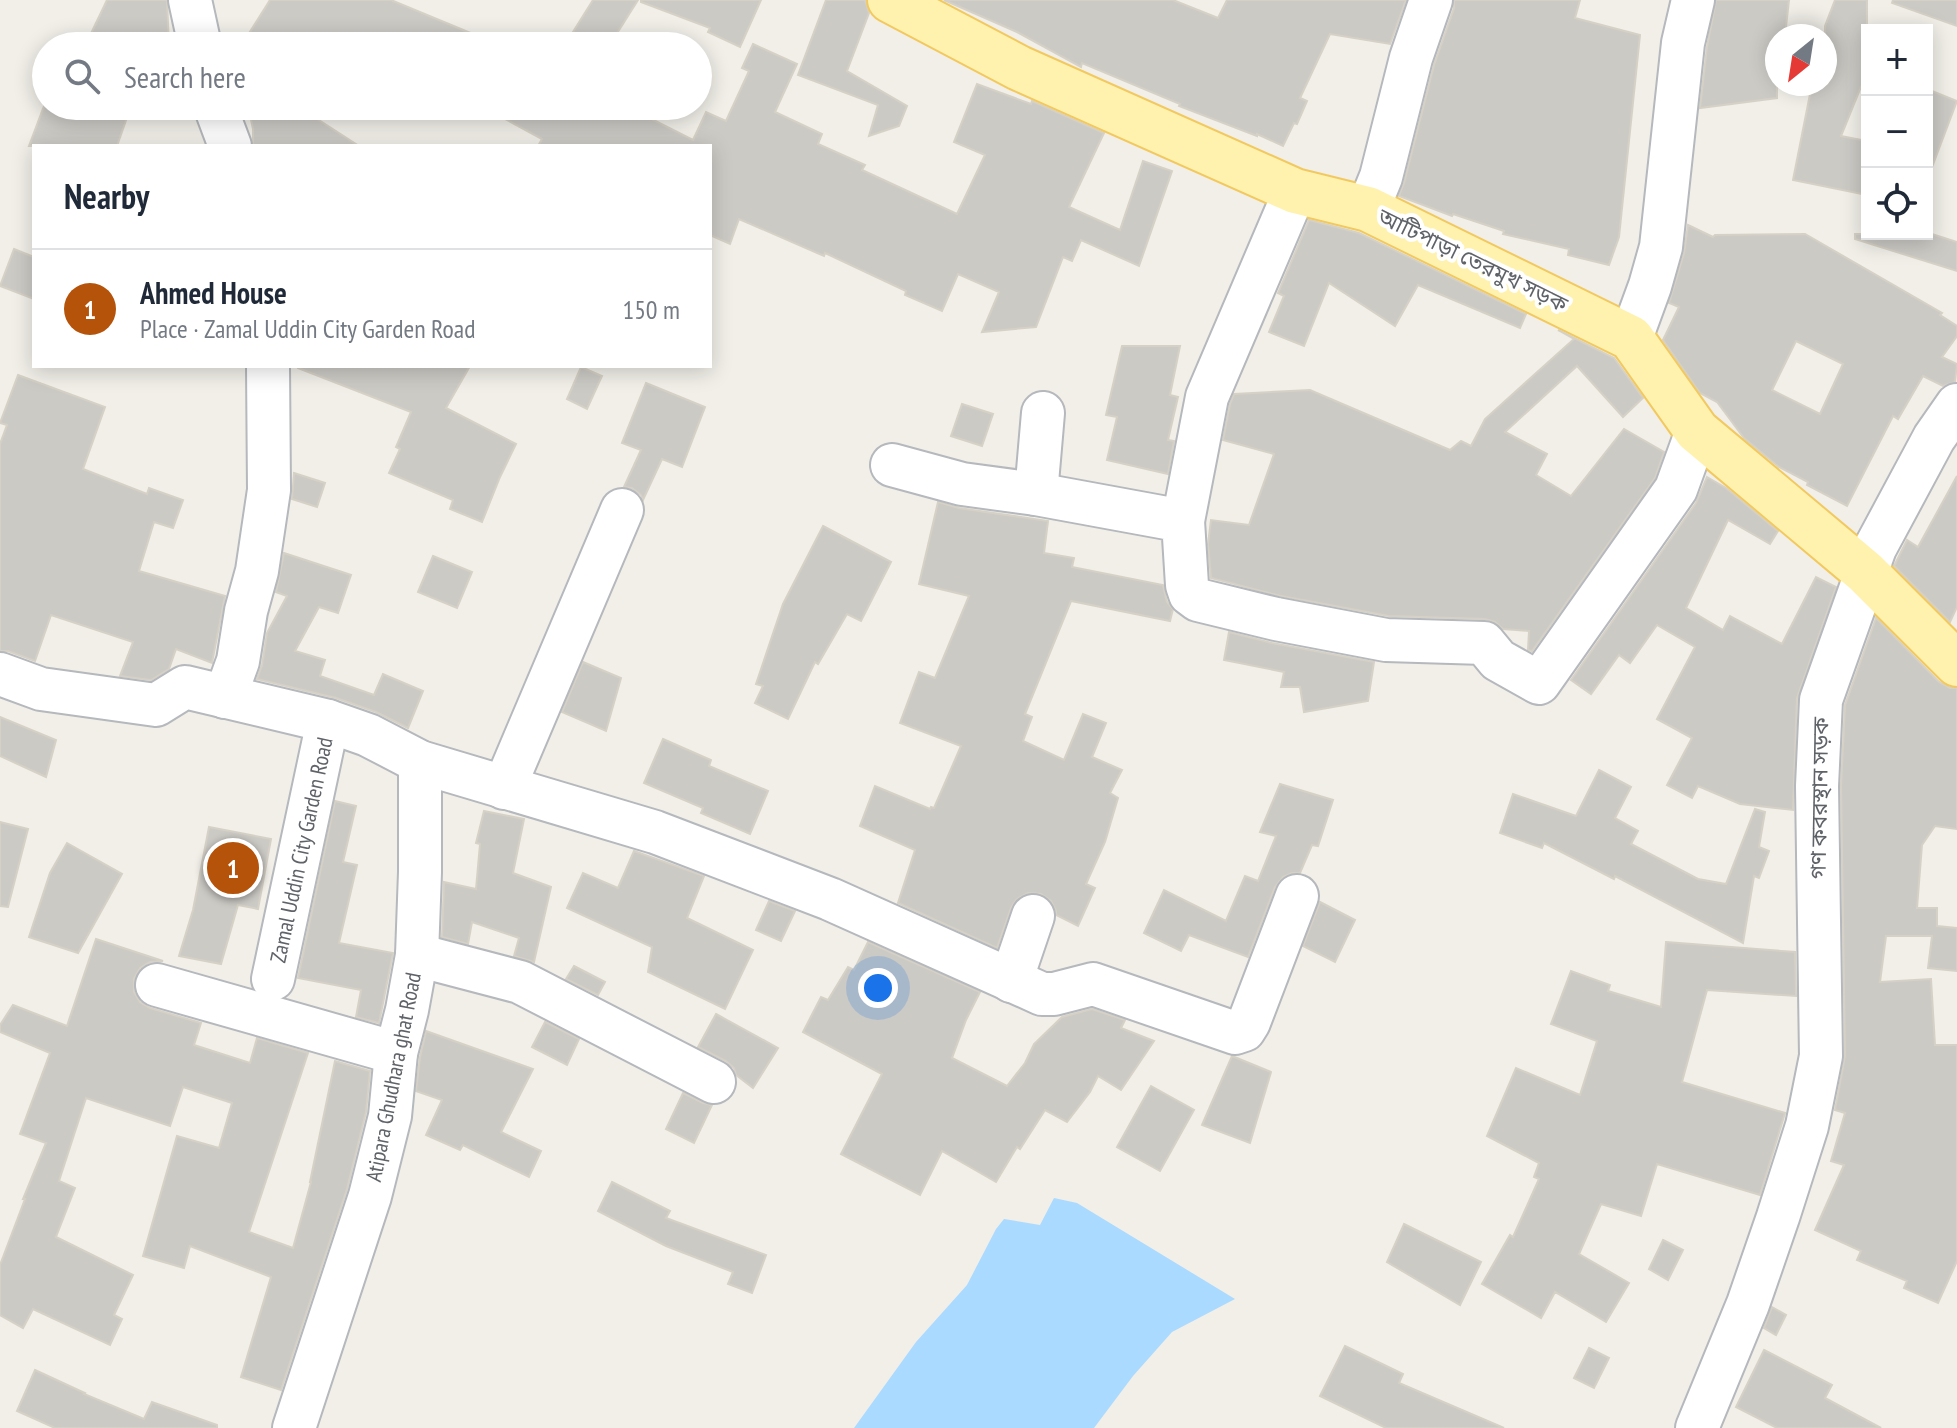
<!DOCTYPE html>
<html lang="en">
<head>
<meta charset="utf-8">
<style>
  :root { --surface:#fff; --page:#f2f2f3; --text:#1f2937; --muted:#747a83; --line:#e0e1e3; --accent:#b45309 }
  body { margin:0; font-family:"PT Sans Narrow","Noto Sans Bengali",sans-serif; background:var(--page); color:var(--text) }
  .controls { position:absolute; right:24px; top:24px; display:grid; overflow:hidden; border-radius:0px; box-shadow:0 4px 20px #0003 }
  .controls button { width:72px; height:72px; display:grid; place-items:center; padding:0; border:0; border-bottom:2px solid var(--line); background:var(--surface); color:var(--text); font:40px sans-serif }
  .compass { position:absolute; left:1765px; top:24px; width:72px; height:72px; border-radius:50%; background:var(--surface); box-shadow:0 4px 20px #0003; rotate:210deg }
  .you { position:absolute; left:878px; top:988px; width:28px; height:28px; margin:-20px; border:6px solid #fff; border-radius:50%; background:#1a73e8; box-shadow:0 0 0 12px #1a73e833 }
  .badge { display:grid; place-items:center; width:52px; height:52px; border-radius:50%; background:var(--accent); color:#fff; font-size:26px; font-weight:700 }
  .pin { position:absolute; translate:-50% -50%; border:4px solid #fff; box-shadow:0 2px 8px #0006 }
  .list { margin:0; padding:0; list-style:none }
  h2 { display:flex; justify-content:space-between; align-items:center; height:104px; margin:0; padding:0 32px; font-size:34px }
  h2 small { font-size:26px; font-weight:400; color:var(--muted) }
  .list li { display:grid; grid-template-columns:52px 1fr auto; gap:24px; align-items:center; box-sizing:border-box; height:120px; padding:0 32px; border-top:2px solid var(--line) }
  .list b { display:block; font-size:30px; white-space:nowrap }
  .list p { margin:0; font-size:26px; white-space:nowrap; color:var(--muted) }
  .list em { font-size:26px; font-style:normal; color:var(--muted) }
  .icon { flex:none; width:44px; height:44px; fill:none; stroke:currentColor; stroke-width:2; stroke-linecap:round; stroke-linejoin:round }
  .map { position:relative; flex:none; width:1957px; height:1428px; overflow:hidden }
  .search { position:absolute; background:var(--surface); box-shadow:0 4px 20px #0003; left:32px; top:32px; width:680px; height:88px; display:flex; align-items:center; gap:20px; box-sizing:border-box; padding:0 28px; border-radius:44px; color:var(--muted); font-size:30px }
  .panel { position:absolute; background:var(--surface); box-shadow:0 4px 20px #0003; left:32px; top:144px; width:680px; height:224px; border-radius:0px }
  .map>svg:first-child { display:block }
  .water { fill:#aadaff }
  .building { fill:#cccac5; stroke:#d6d1c6; stroke-width:2; fill-rule:evenodd }
  .lines { fill:none; stroke-linecap:round; stroke-linejoin:round }
  .minor-casing { stroke:#b5b8bc; stroke-width:46 }
  .major-casing { stroke:#f2c960; stroke-width:48 }
  .minor { stroke:#fff; stroke-width:42 }
  .major { stroke:#fff2af; stroke-width:44 }
  .labels { text-anchor:middle; dominant-baseline:central; stroke-width:8; stroke-linejoin:round; paint-order:stroke }
  .street-label { font-size:22px; fill:#5f6368; stroke:#fff }
</style>
</head>
<body>
<div class="map">
<svg width="1957" height="1428" viewBox="0 0 1957 1428">
  <rect width="100%" height="100%" fill="#f1efe8"/>
  <path class="water" d="M1054,1198l23,5 158,96 -63,33 -39,44 -39,52h-240l62,-86 51,-57 29,-56 8,-10 36,6z"/>
  <g class="building">
    <path d="M107,0h60l2,46h-84z"/>
    <path d="M270,0h121l111,46h-261z"/>
    <path d="M593,0h45l-29,46h-14l-22,-14z"/>
    <path d="M641,0h120l-21,47 -32,-15 2,-4 -69,-26z"/>
    <path d="M826,0h39l4,13 -22,58 60,35 -8,20 -30,10 9,-31 -80,-30z"/>
    <path d="M944,0h229l45,18 9,-18h179l-16,44 -60,-10 -30,64 7,3 -10,23 -3,-1 -11,23 -26,-12v2l-78,-30 1,-2 -98,-41 -1,4 -64,-35z"/>
    <path d="M1454,0h126l-5,18 65,17 -21,202 -10,28 -41,-10 1,-6 -66,-15 1,-3 -51,-17 -1,2 -53,-20 5,-13 30,-118 20,-57z"/>
    <path d="M1716,0h73l-4,36h-8v62l-77,10 7,-61z"/>
    <path d="M1835,0h32v72l-26,64 26,5v54l-74,-15 19,-96h13v-58z"/>
    <path d="M1893,0h64v26l-65,-23z"/>
    <path d="M753,44l44,20 -22,48 47,22 -4,10 47,21 -3,5 95,44 28,-59 -31,-13 23,-58 54,20 1,-3 72,32 -35,74 51,23 23,-69 29,10 -33,95 -58,-26 -9,21 -9,-4 -27,70 -54,5 17,-40 -41,-18 -16,37 -37,-16 1,-4 -81,-38 -1,3 -85,-37 -9,25 -20,-9v-89h-172l4,-7 -61,-33h145l67,34 13,-28 20,9 23,-50 -7,-3z"/>
    <path d="M1927,89l30,12 -28,74 -2,-1z"/>
    <path d="M44,106h87l-14,40h-88z"/>
    <path d="M248,106h49l62,40h-106v-17z"/>
    <path d="M1309,220l50,13 167,81 -6,14 -102,-43 -23,41 -66,-43 -25,63 -35,-14 15,-36 -6,-3z"/>
    <path d="M1688,225l25,12 2,-2 90,-1 137,79 -2,2 17,11v10l-15,21 15,7 -2,18 -12,4 -20,-10 -25,43 -5,-3 -46,90 -40,-21 1,-3 -29,-15 -35,-29 -27,-36 -17,-9 -37,-53 16,-33 -10,-4 15,-50zM1796,341l47,23 -23,50 -48,-24z"/>
    <path d="M1855,234h77l25,8v29l-102,-32z"/>
    <path d="M14,249l20,8v42l-34,-13z"/>
    <path d="M1558,330l56,28 29,40 -20,19 -46,-51 -72,66 42,22 -11,21 35,21 53,-67 40,23 -9,26 -123,173 -4,-1 1,-19 -26,-2 -8,-7 -10,-3 -96,-3 -108,-20 -70,-18 -3,-34 3,-24 38,5 25,-71 -51,-14 7,-36 4,-10 76,-4 140,60 11,-9 10,5 14,-27 89,-80z"/>
    <path d="M1122,346h58l-10,49 8,2 -10,43 6,1 -6,33 -61,-14 10,-43 -11,-2z"/>
    <path d="M298,366h172l-24,42 70,36 -16,33 -18,45 -32,-13 3,-9 -64,-27 11,-24 -4,-2 15,-35 -113,-44z"/>
    <path d="M581,367l21,9 -15,33 -20,-10z"/>
    <path d="M18,375l87,32 -22,62 64,25 2,-6 34,12 -10,28 -19,-6 -15,49 86,25 -13,67 -36,-14 -7,20 -18,11 -31,-4 13,-34 -82,-27 -16,46 -27,-10h-8v-207l7,-19 -7,-2z"/>
    <path d="M646,383l59,24 -23,60 -20,-8 -19,41 -2,-5 -9,-7 -8,-1 17,-37 -19,-7z"/>
    <path d="M962,404l31,10 -11,32 -31,-10z"/>
    <path d="M294,473l31,10 -8,24 -25,-8z"/>
    <path d="M1957,476v131l-7,15 -56,-56 13,-26 11,7z"/>
    <path d="M1707,477l19,11 52,43 -8,13 -42,-24 -42,88 37,22 7,-14 52,28 34,-67 20,10 -39,111 -4,112 -53,-6 -42,-18 -6,12 -25,-13 25,-47 -35,-19 38,-72 -38,-22 -27,38 -11,-8 -28,39 -20,-14 125,-177z"/>
    <path d="M938,502l21,6 89,13 -4,32 30,5 -2,9 91,18 4,17 6,7 -3,12 -99,-20 -46,113 7,3 -9,24 41,19 19,-46 23,9 -14,34 30,13 -12,23 8,5 -13,44 -19,42 9,4 -17,38 -22,-11v-4l-5,-10 -10,-7 -13,-1 -11,6 -6,9 -14,40 -99,-45 17,-53 -55,-24 15,-40 55,23 1,-2 3,1 27,-62 -61,-23 19,-51 16,6 34,-82 -50,-12z"/>
    <path d="M823,526l68,36 -30,59 -14,-7 -29,50 -3,-2 -27,57 -33,-16 8,-17 -7,-2 27,-80z"/>
    <path d="M284,553l67,22 -13,38 -19,-6 -24,44 30,9 -5,16 54,19 9,-21 40,17 -15,37 -32,-16 -40,-14 -79,-19 5,-14 5,-32 20,-37 -11,-4z"/>
    <path d="M433,556l39,16 -15,36 -39,-16z"/>
    <path d="M1876,618l63,64 11,6h7v141l-22,-3 -13,19 -5,63h20v18l20,2v43l-29,-3 4,-32h-46l-6,46 51,-3 4,66h22v216l-19,42 -34,-15 3,-7 -50,-21 4,-9 -46,-21 29,-65 -13,-4 14,-48 -10,-3 10,-54 -4,-270 4,-81z"/>
    <path d="M1229,632l43,11 102,19 -6,39 -64,11 -4,-25h-19l3,-15 -60,-12z"/>
    <path d="M583,662l38,16 -15,53 -44,-19z"/>
    <path d="M0,717l56,23 -10,37 -46,-21z"/>
    <path d="M663,739l48,21 -2,6 59,25 -18,43 -49,-21 2,-5 -59,-25z"/>
    <path d="M1599,770l32,17 -16,31 23,13 -7,13 67,35 28,5 29,-75 10,3 -6,35 10,4 -10,27 -5,-2 -11,67 -128,-67 -1,3 -70,-36 -2,5 -42,-15 13,-39 63,22z"/>
    <path d="M1280,784l53,16 -15,46 -6,-1 -12,28h-8l-9,4 -8,10 -27,70 -59,-22 -8,16 -37,-18 20,-43 62,31 19,-45 13,5 18,-45 -16,-4z"/>
    <path d="M335,801l21,5 -13,56 14,3 -18,78 54,10 -14,70 -23,-6 5,-27 -63,-12z"/>
    <path d="M484,811l40,8 -11,54 38,14 -17,75 -20,-6 5,-18 -47,-16 -4,22 -26,-7 2,-55 32,7 4,-45 -4,-1z"/>
    <path d="M0,822l28,7 -20,78 -8,-1z"/>
    <path d="M209,827l62,12 -13,70 -20,-4 -17,59 -42,-8 14,-46z"/>
    <path d="M67,843l55,31 -44,79 -49,-16 21,-64z"/>
    <path d="M634,851l70,25 -17,42 66,32 -28,59 -77,-37 4,-25 -85,-39 16,-35 35,15z"/>
    <path d="M769,901l26,10 -14,30 -25,-11z"/>
    <path d="M1320,902l35,18 -20,42 -32,-16z"/>
    <path d="M96,939l67,22 -13,1 -10,6 -6,11v13l6,10 10,6 51,15 -7,22 56,18 7,-25 51,15 -59,179 44,16 18,-66h-1l25,-121 35,10 -4,41 -19,77 -66,201 -40,-13 30,-100 -81,-31 -6,22 -41,-12 34,-120 42,12 13,-45 -49,-16 -13,39 -84,-28 -27,83 16,7 -19,49 77,38 -19,40 8,4 -12,26 -77,-36 -10,19 -23,-13v-50l25,-66h-2l23,-56 -26,-9 30,-81 -50,-21v-7l13,-20 54,21z"/>
    <path d="M868,942l112,50 -14,28 -14,38 55,28 18,-23 9,-19 28,-27 30,-8 33,11 -4,8 33,13 -33,49 -23,-14 -8,16 -23,30 -22,-12 -25,39 -3,-2 -21,35 -54,-31 -22,44 -79,-41 41,-80 -79,-42 18,-35 7,3 20,-33 6,3z"/>
    <path d="M1666,942l129,10 1,44 -89,-6 -25,92 103,31 -25,82 -103,-31 -16,52 -40,-12 -22,50 50,29 -23,39 -51,-30 -14,26 -59,-34 28,-49 3,2 26,-58 -5,-2 5,-14 -52,-27 29,-68 64,27 17,-54 -46,-17 20,-53 39,14 -2,6 53,16z"/>
    <path d="M574,966l31,16 -7,13 -32,-16z"/>
    <path d="M716,1014l62,34 -25,40 -17,-13 -2,-7 -8,-7 -28,-14z"/>
    <path d="M545,1022l34,17 -12,26 -35,-18z"/>
    <path d="M426,1031l107,38 -32,63 40,19 -12,26 -66,-32 -3,5 -34,-15 16,-35 -26,-9 4,-34z"/>
    <path d="M1232,1056l39,16 -21,71 -48,-18z"/>
    <path d="M1151,1086l43,24 -34,61 -43,-24z"/>
    <path d="M683,1093l20,10 9,2 -18,38 -28,-14z"/>
    <path d="M612,1182l58,29 -4,7 100,37 -14,38 -24,-9 5,-12 -67,-26 -68,-35z"/>
    <path d="M1404,1224l77,38 -21,43 -73,-43z"/>
    <path d="M1663,1240l20,10 -15,30 -19,-11z"/>
    <path d="M1772,1307l14,8 -10,20 -12,-7z"/>
    <path d="M1345,1346l58,28 -4,9 105,45h-118l-66,-32z"/>
    <path d="M1589,1348l20,10 -15,30 -20,-10z"/>
    <path d="M1764,1350l68,35 -7,13 56,30h-104l-41,-21z"/>
    <path d="M35,1370l50,23 -1,1 60,25 8,-17 65,23v3h-162l-38,-17z"/>
  </g>
  <g class="lines">
    <g class="minor-casing">
      <g id="minor">
        <path d="M190,0l10,46"/>
        <path d="M215,106l15,40"/>
        <path d="M1368,209l13,-32 30,-119 20,-58"/>
        <path d="M1631,338l19,-52 11,-39 22,-204 10,-43"/>
        <path d="M892,465l70,19 74,10 147,27 4,64 3,9 8,6 78,19 110,21 98,3 14,17 41,23 137,-194 21,-58"/>
        <path d="M1036,494l7,-81"/>
        <path d="M1183,521l24,-124 88,-206"/>
        <path d="M0,674l41,15 115,16 29,-18 143,34 40,14 52,27 235,70 175,67 212,95h12l39,-10 142,49 9,-3 5,-8 48,-126"/>
        <path d="M225,697l13,-36 8,-50 11,-40 12,-81 -1,-124"/>
        <path d="M504,788l118,-278"/>
        <path d="M417,955l103,27 194,100"/>
        <path d="M273,979l55,-258"/>
        <path d="M1011,981l22,-65"/>
        <path d="M157,985l239,68"/>
        <path d="M294,1428l76,-232 20,-80 6,-63 11,-43 10,-55 3,-83v-110"/>
        <path d="M1697,1428l51,-124 30,-87 29,-91 14,-70 -4,-270 4,-86 54,-152 59,-110 23,-33"/>
      </g>
    </g>
    <g class="major-casing">
      <path id="major" d="M890,0l129,68 276,123 73,18 263,129 66,93 168,141 92,92"/>
    </g>
    <use href="#minor" class="minor"/>
    <use href="#major" class="major"/>
  </g>
  <g class="labels">
    <g class="street-label">
      <text transform="translate(1473 260) rotate(26)">আটিপাড়া তেরমুখ সড়ক</text>
      <text transform="translate(1819 798) rotate(-89)">গণ কবরস্থান সড়ক</text>
      <text transform="translate(301 850) rotate(-78)">Zamal Uddin City Garden Road</text>
      <text transform="translate(393 1077) rotate(-79)">Atipara Ghudhara ghat Road</text>
    </g>
  </g>
</svg>
<div class="controls">
<button>+</button>
<button>−</button>
<button><svg class="icon" aria-label="locate" viewBox="0 0 24 24"><circle cx="12" cy="12" r="6"/><path d="M12 2v4M12 18v4M2 12h4M18 12h4"/></svg></button>
</div>
<svg class="compass" viewBox="-18 -18 36 36"><path d="M0-13l5 13h-10z" fill="#e53935"/><path d="M0 13l5-13h-10z" fill="#747a83"/></svg>
<div class="you"></div>
<div class="pin badge" style="left:233px;top:868px">1</div>
<div class="search"><svg class="icon" aria-label="search" viewBox="0 0 24 24"><circle cx="10" cy="10" r="6"/><path d="M15 15l6 6"/></svg>Search here</div>
<section class="panel">
<h2>Nearby<small></small></h2>
<ul class="list">
<li><span class="badge">1</span><div><b>Ahmed House</b><p>Place · Zamal Uddin City Garden Road</p></div><em>150 m</em></li>
</ul>
</section>
</div>
</body>
</html>
